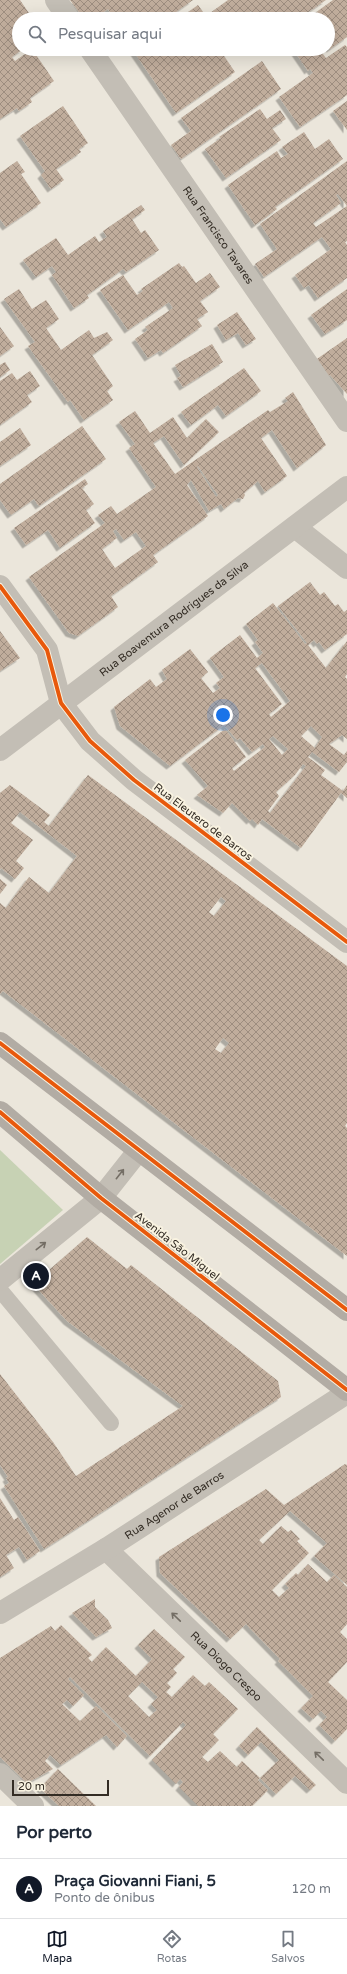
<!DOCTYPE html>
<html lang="pt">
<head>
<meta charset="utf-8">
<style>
  :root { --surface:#fff; --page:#f2f2f3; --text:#1f2937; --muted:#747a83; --line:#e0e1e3; --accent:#111827 }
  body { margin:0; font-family:"Varela Round",sans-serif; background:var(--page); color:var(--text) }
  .scale { position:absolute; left:12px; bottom:10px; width:97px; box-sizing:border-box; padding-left:4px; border:2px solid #332c24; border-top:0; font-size:11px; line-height:14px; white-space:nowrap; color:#332c24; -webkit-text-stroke:3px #f9f3e1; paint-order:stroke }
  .you { position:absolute; left:223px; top:715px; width:14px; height:14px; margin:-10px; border:3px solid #fff; border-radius:50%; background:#1a73e8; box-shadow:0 0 0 6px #1a73e833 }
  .badge { display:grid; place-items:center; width:26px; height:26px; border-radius:50%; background:var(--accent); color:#fff; font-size:13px; font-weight:700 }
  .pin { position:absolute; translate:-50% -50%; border:2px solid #fff; box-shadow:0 1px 4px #0006 }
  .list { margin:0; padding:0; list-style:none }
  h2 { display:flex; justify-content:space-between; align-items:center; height:52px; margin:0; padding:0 16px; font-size:17px }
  h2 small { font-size:13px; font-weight:400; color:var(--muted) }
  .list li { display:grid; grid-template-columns:26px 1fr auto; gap:12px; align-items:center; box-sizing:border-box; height:60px; padding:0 16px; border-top:1px solid var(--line) }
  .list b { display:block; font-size:15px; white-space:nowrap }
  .list p { margin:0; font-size:13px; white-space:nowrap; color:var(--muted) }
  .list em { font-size:13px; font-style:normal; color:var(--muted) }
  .icon { flex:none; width:22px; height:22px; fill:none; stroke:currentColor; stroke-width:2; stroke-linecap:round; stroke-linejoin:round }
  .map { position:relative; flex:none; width:347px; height:1806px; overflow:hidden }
  .search { position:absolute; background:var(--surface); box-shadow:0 4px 16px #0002; left:12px; right:12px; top:12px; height:44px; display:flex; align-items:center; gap:10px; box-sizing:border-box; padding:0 14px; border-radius:22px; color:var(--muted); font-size:15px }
  .sheet { height:112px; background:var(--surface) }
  nav { display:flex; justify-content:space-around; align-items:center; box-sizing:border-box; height:56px; border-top:1px solid var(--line); background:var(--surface); font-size:11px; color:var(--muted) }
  nav a { display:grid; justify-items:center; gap:2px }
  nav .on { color:var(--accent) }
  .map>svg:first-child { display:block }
  .green { fill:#c7d2b4 }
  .building { fill:url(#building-cross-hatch); fill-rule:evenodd; filter:url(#shadow) }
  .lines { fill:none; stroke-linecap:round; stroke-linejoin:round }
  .lane { stroke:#c3beb5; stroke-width:16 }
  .street { stroke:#c3beb5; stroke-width:22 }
  .primary { stroke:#b2aca4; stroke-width:22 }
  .cycleway-casing { stroke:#f9f3e1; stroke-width:6 }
  .cycleway { stroke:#e8590c; stroke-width:4 }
  .oneway { stroke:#746e65 }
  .labels { text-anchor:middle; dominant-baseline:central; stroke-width:4; stroke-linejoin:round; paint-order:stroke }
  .street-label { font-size:11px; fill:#332c24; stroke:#f9f3e1 }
</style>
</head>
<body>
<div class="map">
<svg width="347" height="1806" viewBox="0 0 347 1806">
  <defs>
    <pattern id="building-cross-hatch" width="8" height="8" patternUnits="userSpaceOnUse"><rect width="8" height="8" fill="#c0ad9c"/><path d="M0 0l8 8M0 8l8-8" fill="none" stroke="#9d8d7f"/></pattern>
    <filter id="shadow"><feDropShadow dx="-3.5" dy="3.5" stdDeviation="0" flood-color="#0004"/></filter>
  </defs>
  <rect width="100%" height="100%" fill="#ebe6db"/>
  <path class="green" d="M0,1150l63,60 -63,54z"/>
  <g class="building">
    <path d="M0,0h20l13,19h-14v30h4l-11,8 3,4 17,-12 22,32 -24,17 2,4 -13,9 -2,-3 -17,11z"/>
    <path d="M70,0h123l-27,19h-52l-6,-10 -14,10h-10z"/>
    <path d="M228,0h98l-28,19h-41l-6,-8 -12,8h-57l-1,-2 17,-12 8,11z"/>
    <path d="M333,0h14v37l-17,12 -2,-3v-27l-20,-1z"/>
    <path d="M345,45l2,2v48l-47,32 -21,-30 34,-24 -3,-4 -2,2 -15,-22h26l7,9z"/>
    <path d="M132,49h85l3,1 15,22 -59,41z"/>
    <path d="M262,61l19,28 -100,70 -10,-14 20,-14 -10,-13z"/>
    <path d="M347,101v29l-14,-19z"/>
    <path d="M63,106l25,37 -9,6 2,3 -25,17 8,11 -13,9 -10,-14 4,-4 -25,-35z"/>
    <path d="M260,109l7,10 13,-9 6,9 -14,9 9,12 -55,38 -21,-29 16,-11 -2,-1z"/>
    <path d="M304,132l11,17 14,-10 14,20 -68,48 2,2 -22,16 -27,-40 49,-34 4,7 7,-4 -6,-7z"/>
    <path d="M17,161l8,11 -4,2 20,29 -35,24 -6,-8v-46z"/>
    <path d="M347,161v80l-2,1 2,3v33l-29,20 -9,-13 -5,3 -9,-13 36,-26 -9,-12 -58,40 -9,-13 22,-15 -17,-25zM338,194l9,12 -31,21 -3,-4 28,-20 -5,-8z"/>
    <path d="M141,205l4,5 -13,9 9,14 4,-3 14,20 -33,22 -3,-3 -36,26 2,3 -15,10 -22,-33 4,-3 -4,-6 -16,11 -13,-17 33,-22 12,17 27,-19 4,6 8,-5 -4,-6z"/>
    <path d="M179,263l3,4 2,-1 12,17 14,-10 10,14 -20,14 8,11 -11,7 5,7 -39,27 -2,-3 -13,8 -13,-19 13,-9 -3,-3 28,-19 -4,-6 -41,28 -28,-40 23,-15 14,20 6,-4 -2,-2z"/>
    <path d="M19,289l13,20 14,-9 13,19 -13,9 15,22 28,-20 5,8 13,-6 6,8 -21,15 21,31 -6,5 6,9 -29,20 -14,-20 -2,2 -40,-56 7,-4 -31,-43z"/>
    <path d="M347,289v31l-22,14 -14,-19z"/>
    <path d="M237,312l19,27 -10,6 -8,-12 -12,7 -9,-15z"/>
    <path d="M0,327l14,19 -14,10z"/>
    <path d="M347,338v56l-17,-19 -3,3 -13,-17z"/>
    <path d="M212,344l11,18 -40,25 -6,-9 4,-2 -6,-11z"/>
    <path d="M5,362l5,8 -10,7v-12z"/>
    <path d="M244,368l17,23 -35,25 -8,-11 -27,20 -10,-13z"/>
    <path d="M30,371l10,15 -13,9 5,7 -32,23v-44l12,-8 5,7z"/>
    <path d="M293,392l33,53 -29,23 -25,-38 -11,8 26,38 -22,16 -7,-11 -14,12 1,2 -2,4 -5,-1 -14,11 -3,-5 -12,7 -18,-31 -4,5 21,31 -55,39 5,7 -47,34 7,11 -40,29 -9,-3 -40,-56 76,-54 -7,-8 13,-9 6,8 39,-27 -27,-39 6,-4 -16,-22 16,-11 15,22 23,-16 14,21 19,-19 13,13 -35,33 -20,-29 -11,7 22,31 93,-64 2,2 18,-11 -3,-3zM198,466l20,29 -2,2 -19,-30zM116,529l8,11 12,-8 10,14 -31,22 -13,-19 15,-11 -4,-7z"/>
    <path d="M82,426l24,33 -67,47 -5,-7 -23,16 -11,-15v-16z"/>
    <path d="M20,428l11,17 -31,21v-24z"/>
    <path d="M85,479l3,5 -6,4 12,16 -8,6 9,13 -35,25 -12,-18 -22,15 -12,-17z"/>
    <path d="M310,582l10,13 4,-3 11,14 3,-2 6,8 3,-2v24l-22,16 -6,-8 -2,2 -3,-4 -6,5 18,23 21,-27v33l-2,3 2,2v60l-5,-4 -13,9 15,11 3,-4v11l-8,10 -27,-20 -4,5 17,13 -4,5 22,16 4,-6v13l-6,-5 -40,55 -39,-29 -4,6 -6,-6 -2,2 -18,-18 -9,10 -26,-18 11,-9 -23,-26 40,-31 21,28 -14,11 2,3 31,-24 -2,-3 -11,8 -12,-14 -3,2 -13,-15 -54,41 -50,-40 -6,-19 36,-28 6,8 11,-8 -5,-9 28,-21 18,23 -7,6 12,15 7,-5 -4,-5 8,-6 -14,-19 30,-23 17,23 6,-5 -8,-11 3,-2 -12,-16 27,-21 32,41 2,-1 -29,-37zM262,663l28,38 -19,16 -2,-3 13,-10 -27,-36zM311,726l11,11 -7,11 -14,-12zM273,736l15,13 -6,6 -13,-16zM303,764l3,2 -36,47 -2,-2 11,-15 -3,-4 19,-17z"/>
    <path d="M0,631l20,27 -20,13z"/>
    <path d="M88,775l259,191v157l-2,3 2,2v128l-344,-265 -3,3v-91l6,5 23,-31 20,16 28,-37 -57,-44 -9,11 22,17 -17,21 8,7 -9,11 -14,-11 -1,2v-77l10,-8 40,30 -6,7 5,4zM221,897l5,4 -12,15 -5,-4zM223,1038l6,5 -8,10 -6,-4z"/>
    <path d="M0,879l7,6 -7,9z"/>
    <path d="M87,1237l40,32 4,-4 147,116 3,16 -237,152 -40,-63 5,-3 -3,-5 2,-1 -8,-12v-91l53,68 23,34 107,-70 -116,-85 -34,-37z"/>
    <path d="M345,1464l2,1v120l-33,-29 13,-13 -37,-32 -31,29 4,4 18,-18 7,6 3,-2 9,9 -3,2 12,12 -37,37 7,7 10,-9 -4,-4 11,-11 2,2 10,-11 19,18 7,-7 13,12v37l-7,8 7,7v23l-19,20 19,18v29l-12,12 -16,-16 8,-8 -6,-6 -8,8 -12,-11 12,-12 -35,-35 2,-2 -34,-35 -16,15 -70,-66 -1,-16 107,-68 18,16z"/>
    <path d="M0,1498l14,22 4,-3 22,34 -13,9 -8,-13 -13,8 8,13 -14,9z"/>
    <path d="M95,1599v8l13,13 4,8 -16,9 -24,-24z"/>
    <path d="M61,1625l31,30 -4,3 4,4 14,-15 30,29 16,-17 -14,-14 16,-16 31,28 -12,12 4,4 -10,10 4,4 -5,5 6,5 21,-22 12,11 4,-4 29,27 -25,25 6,6 -17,17 6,5 12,-11 17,16 5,-6 18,17 -2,2 10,10 -16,16h-54l-19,-19 4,-5 -3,-3 -4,5 -24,-24 34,-35 -3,-3 -33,34 -80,-79 -2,2 16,16 -11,11 -6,-6 -5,4 18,17 16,-15 31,30 -10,11 -11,-12 -45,30 -11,-10 -5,6 8,8 -26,14 -27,-26v-99l51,-32 4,5zM142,1682l16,15 -7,7 6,6 -8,7 -21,-21z"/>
    <path d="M257,1727l59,58 -6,5 -15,-14 -19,18 -16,-16 19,-18 -18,-18 -13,13 -9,-9z"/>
    <path d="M58,1769l38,37h-37l-19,-18z"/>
  </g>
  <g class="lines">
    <path class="lane" d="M0,1290l111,133"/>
    <g class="street">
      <path d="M56,0l13,19"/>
      <path id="s1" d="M90,49l257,372"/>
      <path d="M295,527l52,41"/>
      <path d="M0,586l47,64 14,53 29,38 44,39 213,162"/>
      <path id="s2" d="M0,750l347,-263"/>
      <path d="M0,1280l101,-82 38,-48"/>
      <path id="s3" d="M106,1549l241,234"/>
      <path id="s4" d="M0,1613l106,-64 241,-156"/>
      <path d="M0,1774l33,32"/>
    </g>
    <g class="primary">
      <path d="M0,1043l347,267"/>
      <path d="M0,1112l101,86 246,192"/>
    </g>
    <g class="cycleway-casing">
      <g id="cycleway">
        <path d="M0,586l47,64 14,53 29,38 44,39 213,162"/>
        <path d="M0,1043l347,267"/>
        <path d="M0,1112l101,86 246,192"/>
      </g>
    </g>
    <use href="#cycleway" class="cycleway"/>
  </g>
  <defs><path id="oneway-shaft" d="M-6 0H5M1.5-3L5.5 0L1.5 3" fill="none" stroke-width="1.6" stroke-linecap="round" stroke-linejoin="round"/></defs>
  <g class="oneway">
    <use href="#oneway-shaft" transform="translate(120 1174) rotate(-52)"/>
    <use href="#oneway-shaft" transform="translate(41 1246) rotate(-38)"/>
    <use href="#oneway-shaft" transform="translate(176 1617) rotate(-136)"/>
    <use href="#oneway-shaft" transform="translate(319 1756) rotate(-136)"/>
  </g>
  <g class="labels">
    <g class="street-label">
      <text stroke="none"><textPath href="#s1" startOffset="226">Rua Francisco Tavares</textPath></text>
      <text stroke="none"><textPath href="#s2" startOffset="218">Rua Boaventura Rodrigues da Silva</textPath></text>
      <text transform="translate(203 822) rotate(37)">Rua Eleutero de Barros</text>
      <text transform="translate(177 1246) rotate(38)">Avenida São Miguel</text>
      <text stroke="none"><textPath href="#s4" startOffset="205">Rua Agenor de Barros</textPath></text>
      <text stroke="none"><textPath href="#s3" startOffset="168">Rua Diogo Crespo</textPath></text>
    </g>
  </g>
</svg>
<div class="scale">20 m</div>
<div class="you"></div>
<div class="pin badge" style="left:36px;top:1276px">A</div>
<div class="search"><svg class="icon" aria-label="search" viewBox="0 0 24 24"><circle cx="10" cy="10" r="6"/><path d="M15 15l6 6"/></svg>Pesquisar aqui</div>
</div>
<section class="sheet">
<h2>Por perto<small></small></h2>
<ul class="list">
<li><span class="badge">A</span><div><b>Praça Giovanni Fiani, 5</b><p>Ponto de ônibus</p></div><em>120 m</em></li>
</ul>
</section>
<nav>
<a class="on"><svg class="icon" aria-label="map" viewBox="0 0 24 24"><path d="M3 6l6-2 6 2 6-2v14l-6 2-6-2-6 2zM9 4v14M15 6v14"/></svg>Mapa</a>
<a><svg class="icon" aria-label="directions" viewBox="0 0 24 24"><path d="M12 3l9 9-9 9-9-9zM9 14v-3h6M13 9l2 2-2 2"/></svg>Rotas</a>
<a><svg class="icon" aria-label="saved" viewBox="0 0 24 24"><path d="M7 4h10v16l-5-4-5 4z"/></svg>Salvos</a>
</nav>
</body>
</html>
